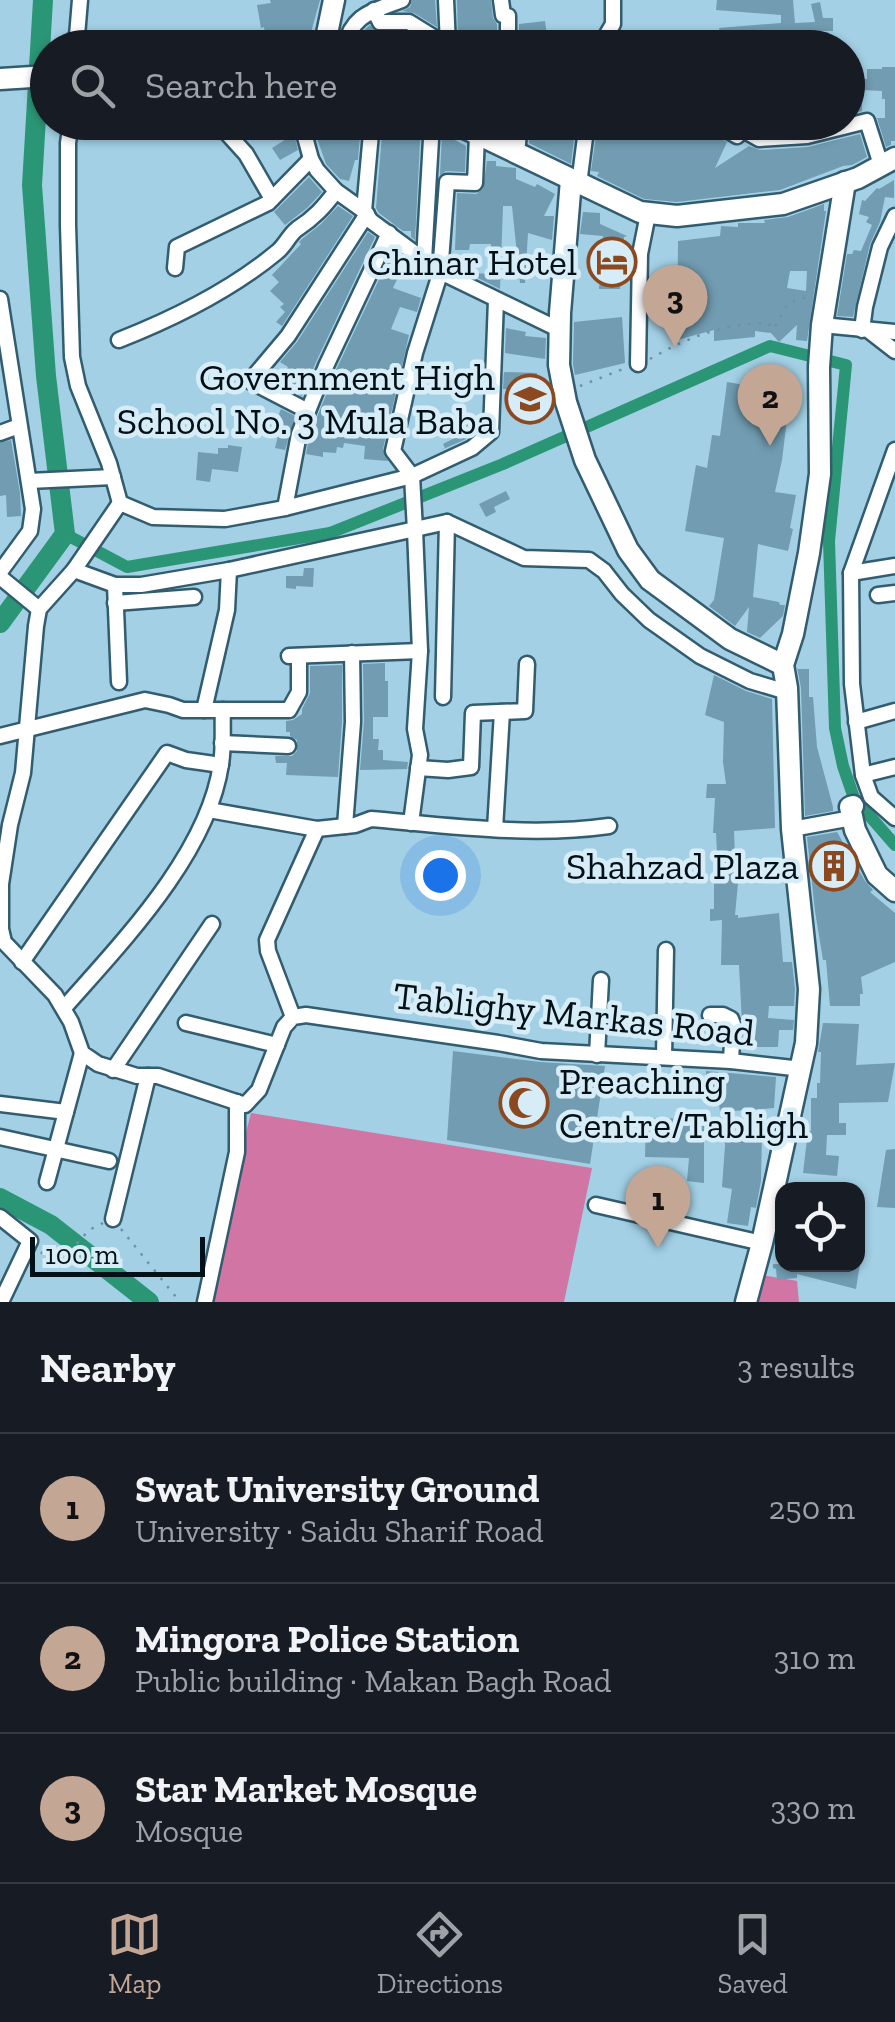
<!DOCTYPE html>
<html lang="en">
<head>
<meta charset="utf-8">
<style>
  :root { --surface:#171b24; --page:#20242c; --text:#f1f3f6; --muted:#9ea1a6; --line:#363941; --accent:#c4a695 }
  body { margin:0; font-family:"Zilla Slab",serif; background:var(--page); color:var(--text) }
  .controls { position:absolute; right:30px; bottom:30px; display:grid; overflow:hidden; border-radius:20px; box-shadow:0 2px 8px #0004 }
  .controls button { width:90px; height:90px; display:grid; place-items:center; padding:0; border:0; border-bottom:2px solid var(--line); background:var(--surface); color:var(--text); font:50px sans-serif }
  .scale { position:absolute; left:30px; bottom:25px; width:175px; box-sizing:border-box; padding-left:10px; border:5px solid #021018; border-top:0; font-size:28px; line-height:35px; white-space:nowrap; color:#021018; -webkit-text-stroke:8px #d6edf8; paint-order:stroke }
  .you { position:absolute; left:440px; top:875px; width:35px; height:35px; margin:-25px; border:8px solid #fff; border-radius:50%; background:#1a73e8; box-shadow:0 0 0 15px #1a73e833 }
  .badge { display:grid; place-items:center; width:65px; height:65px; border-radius:50%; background:var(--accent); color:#111; font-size:32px; font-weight:700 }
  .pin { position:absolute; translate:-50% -82px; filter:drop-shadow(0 2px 5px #0008) }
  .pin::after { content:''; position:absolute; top:52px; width:35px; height:30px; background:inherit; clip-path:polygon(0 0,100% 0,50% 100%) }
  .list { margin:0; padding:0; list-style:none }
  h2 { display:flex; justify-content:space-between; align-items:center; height:130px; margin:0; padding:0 40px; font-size:42px }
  h2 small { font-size:32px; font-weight:400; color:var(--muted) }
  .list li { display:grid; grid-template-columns:65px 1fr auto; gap:30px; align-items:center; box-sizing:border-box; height:150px; padding:0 40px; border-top:2px solid var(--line) }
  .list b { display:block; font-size:38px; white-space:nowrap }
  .list p { margin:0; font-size:32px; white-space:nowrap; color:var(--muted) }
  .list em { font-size:32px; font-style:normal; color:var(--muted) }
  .icon { flex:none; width:55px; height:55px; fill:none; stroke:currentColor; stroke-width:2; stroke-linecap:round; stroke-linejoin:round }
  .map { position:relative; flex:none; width:895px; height:1302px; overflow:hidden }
  .search { position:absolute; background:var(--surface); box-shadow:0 2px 8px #0004; left:30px; right:30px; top:30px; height:110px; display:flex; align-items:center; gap:25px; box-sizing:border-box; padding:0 35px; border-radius:55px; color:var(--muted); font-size:38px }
  .sheet { height:580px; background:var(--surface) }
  nav { display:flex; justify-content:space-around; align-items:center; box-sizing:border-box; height:140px; border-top:2px solid var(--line); background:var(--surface); font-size:28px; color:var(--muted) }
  nav a { display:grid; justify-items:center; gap:5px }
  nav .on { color:var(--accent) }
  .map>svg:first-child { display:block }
  .green { fill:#d075a4 }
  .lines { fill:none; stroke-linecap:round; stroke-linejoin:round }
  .canal { stroke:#2b9676; stroke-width:12 }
  .river { stroke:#2b9676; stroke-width:20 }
  .building { fill:#719cb1; fill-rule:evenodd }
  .street-casing { stroke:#325c6f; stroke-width:19 }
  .secondary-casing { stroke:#325c6f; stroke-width:25 }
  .primary-casing { stroke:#325c6f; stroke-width:25 }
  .path { stroke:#6f91a2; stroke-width:2.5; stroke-dasharray:2.5 8; stroke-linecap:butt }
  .street { stroke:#fff; stroke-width:14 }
  .secondary { stroke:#fff; stroke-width:20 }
  .primary { stroke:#fff; stroke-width:20 }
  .labels { text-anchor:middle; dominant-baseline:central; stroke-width:9; stroke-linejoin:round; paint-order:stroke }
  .poi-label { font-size:38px; fill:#021018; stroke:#d6edf8; text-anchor:end }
  .street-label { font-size:38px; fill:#021018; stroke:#d6edf8 }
</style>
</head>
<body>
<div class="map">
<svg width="895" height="1302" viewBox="0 0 895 1302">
  <rect width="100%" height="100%" fill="#a3d0e5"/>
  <g class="green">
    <path d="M251,1113l341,55 -28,134h-362z"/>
    <path d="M762,1275l35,6 2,21h-45z"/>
  </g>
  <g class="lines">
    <path class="canal" d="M65,534l62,33 203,-34 173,-69 267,-118 76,19 -17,176 6,187 8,38 11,32 41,47"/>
    <g class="river">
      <path d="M0,623l65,-89 -19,-158 -14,-191 11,-185"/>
      <path d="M0,1198l51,27 98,77"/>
    </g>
  </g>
  <g class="building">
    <path d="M270,0h50l-12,43 -41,5 -3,-21 -3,1 -4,-23 14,-2z"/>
    <path d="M412,0h23l2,27 -23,-14 -12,-2 8,-4z"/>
    <path d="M457,0h34l2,18 4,6v24l-36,-1 -3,-6z"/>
    <path d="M717,0h76l2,23 20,-1 -4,-18 9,-2 3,16h10v13h-13l2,17h-99l-4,-20 62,-5v-8l-65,-5z"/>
    <path d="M545,21l2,15h8l1,12h-37v-24z"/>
    <path d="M370,25l9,7 27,1 24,15 -15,-5 -1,5h-59l6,-15z"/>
    <path d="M882,67h13v74h-4v4l-5,2 -9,-29h8v-19h-3v-8l-20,-1v21l-14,4v-37l19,1v-10h15z"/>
    <path d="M280,122h11l7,28 -18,10 -8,-12 19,-12 -14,-6 -2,-5z"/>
    <path d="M316,122h45l-3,38h-3l-6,21 -9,-2 -14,-15 -12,-34z"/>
    <path d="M383,122h38l-6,118 -4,-3v-6h-8l-24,-18 -3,-5z"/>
    <path d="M531,122h45l-5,42 -42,-21z"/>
    <path d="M598,122h75l24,8 1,-3 29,15 -12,26 34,-22 11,4 48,-3 52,-13 7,23 -15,8 -9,1 -63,24 -103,12 -33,-3 -47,-23 2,-4 -8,-1z"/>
    <path d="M442,133l24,13 -1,26 -19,-1 -6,4z"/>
    <path d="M487,161h9v5l20,2v11l19,8 2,-3 18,10 -11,22h10l-2,24 -24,-7 -3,50h-5l-8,-77h-9l-3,83 -28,-14 -1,-2 19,1 1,-30h-21l-1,6h-14l2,-57 19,1 7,-5z"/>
    <path d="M309,177l13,15 -15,16 -22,17 -11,-13z"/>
    <path d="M894,180v18l-9,-1 -5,25 -10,22 -17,73 -16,-1 10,-62h5l2,-4 7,1 11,-26 -6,-3 3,-5 -10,-3 3,-14 3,1 12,-13 2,1z"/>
    <path d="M824,204v7h2l-19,130 -11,-1 1,-15 -18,17 -8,-9 -16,-2v6l-41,4v-11l-37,10 1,-99 42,-5 1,-10 17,1v-4h27l-1,-3 24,-3zM790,271h17l-1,20 -19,-3z"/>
    <path d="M338,206l15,10 -71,110 -6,-4 9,-10 -5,-5 4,-3 -14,-13 9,-9 -7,-7 29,-31 -2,-2 3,-3 19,-15z"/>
    <path d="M583,212l17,1v11l27,12 -3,1 -4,52h-21l4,-53 -23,-2z"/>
    <path d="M368,232l7,5 -59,125 -14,34 -23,-12 9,-17 -8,-5 17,-20z"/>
    <path d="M393,250l13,10 -13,28 28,10 -4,14 -17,-5 -9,22 18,6 -26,114 5,12 -24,-2 1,-13 -21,-3 -1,5 -6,-1 -1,6 -13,-1v5l-17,-3 3,-17 27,-67z"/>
    <path d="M622,317l3,46 -50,12 -2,-11 1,-42z"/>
    <path d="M506,328l20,4 -1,4 21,2 -1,21 -40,-6z"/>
    <path d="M504,372l33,1 2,17 -36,-1z"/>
    <path d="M727,382l18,3v-3l9,1 37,8 -1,6h5l-4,23 -4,-1 -5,41 -7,32 21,3 -6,33 3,1 -5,22 -30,-7 -5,53 26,5 1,3h5l-2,11 -23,22 -13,-6 2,-25 -14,19 -26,-20 5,-6 10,-62 -39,-7 11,-66 11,3 5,-33 8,1z"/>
    <path d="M281,409l14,7 -10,34 -10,-2 7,-28 -3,-6z"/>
    <path d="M481,419v8l-15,12 -27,12 6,-3 -2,-4 23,-12 -3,-5 9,-5v-2z"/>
    <path d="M11,440l9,53 1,23 -14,1 -1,-22 -6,1v-53z"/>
    <path d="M228,445l14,2 -4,25 -26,-3 -2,13 -14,-2 2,-28 20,2v-6h10z"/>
    <path d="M506,491l4,8 -16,8 2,5 -10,5 -7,-13z"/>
    <path d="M304,568h10l-1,19 -17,-1v3l-10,-1v-12h17z"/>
    <path d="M385,663v18h3v36h-15v22h6l-1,11h5v10l25,2 -1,7 -47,1 4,-48 -1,-58z"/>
    <path d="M342,665v57l-4,55 -52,-2 1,-12h-11l-1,-7h17l5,-5v-11l-7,-4v-4h-4v-11l7,-1 9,-6v-5l8,-16v-27z"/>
    <path d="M797,667l1,2h11v28h4l4,50 16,60v4l-28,5 -4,-128z"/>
    <path d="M714,675l32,16 26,8 3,129 -41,3 2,52h2l-3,32h3v3l41,-5 4,49h9l3,27 -1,17h-25l-1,12 26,2 -1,10h-14l-1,17h-24v-5h-11l-4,-77h-18l1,-45 -12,1v-12h4v-56h3l-1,-20h-3l2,-35h-9l1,-14h19l-3,-22 1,-40 -19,-7z"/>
    <path d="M837,832l28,49 8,9 -3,2 25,21v49l-34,15 2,17h-3v12h-30l-4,-46h-3l-8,-49 -8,-74z"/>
    <path d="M823,1023l36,1 -3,41 39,-2 -7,39 -49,1v20h7v12h-19l-1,20 13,1 -2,20 -34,-3 5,-42h3v-33h6v-15h3l1,-31h-3z"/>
    <path d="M453,1051l87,11 65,4 -15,98 -143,-24z"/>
    <path d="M706,1071l70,6 -2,31 -54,4 -2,-18h-5v-6h-7z"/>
    <path d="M646,1118l58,1v64l-17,-2 2,-23 -44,-1z"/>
    <path d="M726,1132h36l-1,49 -5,27 -5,-1 -3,19 -21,-3 5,-34 -10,-2z"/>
    <path d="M895,1149v59l-18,-1 9,-57z"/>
    <path d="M773,1264h87l-4,25 -59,-15v4l-20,2 -1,-11 -3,-1z"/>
  </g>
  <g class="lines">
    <g class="street-casing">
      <g id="street">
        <path d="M446,0l2,45"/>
        <path d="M501,0l2,15 5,1v32"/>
        <path d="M374,10l6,12h29l42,26"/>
        <path d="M76,48l4,-48"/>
        <path d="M344,48c9,-35 28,-36 58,-48"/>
        <path d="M599,48l14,-24v-24"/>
        <path d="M71,122l-3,21v82l4,132 6,29 31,77 11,40 33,14 72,2 60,-11 127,-32 60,-28 19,-16 5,-132"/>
        <path d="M217,122l29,32 26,45"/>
        <path d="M301,122l10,37 6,11 19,21 28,20 7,10 53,39 2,5 134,65"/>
        <path d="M713,122l24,14 6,-6 16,9 48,-3 60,-15 14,44"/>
        <path d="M517,154l3,-32"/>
        <path d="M579,184l8,-62"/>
        <path d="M364,211l8,-89"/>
        <path d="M424,260l8,-138"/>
        <path d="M175,268l2,-21 91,-44 43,-44"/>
        <path d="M0,299l33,210 -3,22 -30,41"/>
        <path d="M822,325l73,7"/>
        <path d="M862,330l3,-23 15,-60 15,-31"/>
        <path d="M868,330l27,21"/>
        <path d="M119,340c56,-22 111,-49 158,-88 8,-6 12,-17 20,-23 17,-11 27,-22 39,-38"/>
        <path d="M638,364l2,-110 8,-40"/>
        <path d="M308,411l-58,-30 38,-45 79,-122"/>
        <path d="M0,433l19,-7"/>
        <path d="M895,450l-44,123 1,111 11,91 8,22 24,21"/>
        <path d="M29,481l84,-4"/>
        <path d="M285,508l14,-74 9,-23 18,-45 63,-133"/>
        <path d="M74,570l46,-67"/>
        <path d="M851,573l44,-7"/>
        <path d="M0,577l39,32"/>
        <path d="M115,585l4,97"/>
        <path d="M878,595l17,-2"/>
        <path d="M115,603l79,-6"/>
        <path d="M289,656l131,-5"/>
        <path d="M787,692l-37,-11 -50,-25 -51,-36 -27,-26 -18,-23 -15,-11 -65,-2 -77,-36 -218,48 -88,15h-26l-41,-15 -35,39 -3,17 -13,147 -13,52 -9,59v45l3,13 51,53 16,27 11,31 16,11 39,12h21l87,29 14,-15 25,-63 9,-10 13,-2 192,28 43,8 190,10 71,8"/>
        <path d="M443,697l4,-175"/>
        <path d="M204,710l23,-100 2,-40"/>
        <path d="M856,722l39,-11"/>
        <path d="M0,736l145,-36 24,5 14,5h106l10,-18v-36"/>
        <path d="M222,743l66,3"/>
        <path d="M418,768l30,2 23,-3 2,-54 52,-2 2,-47"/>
        <path d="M863,775l32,-8"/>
        <path d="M209,810l108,19 38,-4 16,-6c79,7 160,18 238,7"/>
        <path d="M411,823l9,-68 -5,-26 5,-78 -5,-121 -3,-54 -19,-25 22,-98 25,-79 7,-92 28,1 2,-48"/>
        <path d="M345,826l8,-104 -1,-69"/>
        <path d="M495,829l7,-117"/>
        <path d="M792,829l60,-11"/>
        <path d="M22,962l145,-209 19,7 35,5"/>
        <path d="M64,1008c58,-66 144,-154 157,-244 3,-17 1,-36 2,-54"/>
        <path d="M710,1015h13l8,4 2,5 -2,37"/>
        <path d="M293,1017l-25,-66 -1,-11 50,-111"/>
        <path d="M186,1023l91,22"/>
        <path d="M597,1055l4,-75"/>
        <path d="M664,1057l2,-107"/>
        <path d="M113,1070l99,-146"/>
        <path d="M0,1104l66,8"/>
        <path d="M0,1137l109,24"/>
        <path d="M47,1182l35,-129"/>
        <path d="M596,1205l166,38"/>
        <path d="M0,1217l30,24 -29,61"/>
        <path d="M113,1219l35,-143"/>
        <path d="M205,1302l32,-150v-50"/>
      </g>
    </g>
    <g class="secondary-casing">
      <g id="secondary">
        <path d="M571,180l-11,133 -1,52 7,37 19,58 43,90 22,30 80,59 53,26"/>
        <path d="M853,806l-3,1 5,23 22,45 18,16"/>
      </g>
    </g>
    <g class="primary-casing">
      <g id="primary">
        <path d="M324,48l10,-48"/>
        <path d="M0,79l48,-3"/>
        <path d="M452,122l188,90 37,4 106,-12 75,-26 37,-20"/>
        <path d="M746,1302l16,-59 44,-200 3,-54 -17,-160 -5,-141 -4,-23 10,-31 16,-81 11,-79 -1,-107 3,-42 23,-143"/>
      </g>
    </g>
    <g class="path">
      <path d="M650,359c36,-21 74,-36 118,-36l6,6 14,-26 15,-5 8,2"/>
      <path d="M580,386l48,-19"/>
      <path d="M121,1229l59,73"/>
      <path d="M41,1252l15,15 33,-37 14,-7"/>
    </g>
    <use href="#street" class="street"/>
    <use href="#secondary" class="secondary"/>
    <use href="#primary" class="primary"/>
  </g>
  <defs>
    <g id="hotel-ring" transform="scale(2.5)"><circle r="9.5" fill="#d6edf8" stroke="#8c481e" stroke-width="1.5"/><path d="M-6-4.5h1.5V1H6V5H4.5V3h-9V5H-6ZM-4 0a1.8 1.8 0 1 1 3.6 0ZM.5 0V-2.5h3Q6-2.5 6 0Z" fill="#8c481e"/></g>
    <g id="school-ring" transform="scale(2.5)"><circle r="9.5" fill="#d6edf8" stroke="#8c481e" stroke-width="1.5"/><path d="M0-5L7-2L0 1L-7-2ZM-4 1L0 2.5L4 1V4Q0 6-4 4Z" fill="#8c481e"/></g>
    <g id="building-ring" transform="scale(2.5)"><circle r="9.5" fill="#d6edf8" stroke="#8c481e" stroke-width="1.5"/><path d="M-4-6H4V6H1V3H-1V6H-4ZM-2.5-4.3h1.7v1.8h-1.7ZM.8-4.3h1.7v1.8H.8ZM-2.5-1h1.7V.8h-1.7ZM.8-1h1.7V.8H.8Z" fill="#8c481e"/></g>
    <g id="mosque-ring" transform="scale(2.5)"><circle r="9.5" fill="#d6edf8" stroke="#8c481e" stroke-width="1.5"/><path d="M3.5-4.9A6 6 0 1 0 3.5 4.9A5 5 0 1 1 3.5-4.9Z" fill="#8c481e"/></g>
  </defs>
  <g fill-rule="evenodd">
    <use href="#hotel-ring" x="612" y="262"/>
    <use href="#school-ring" x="530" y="399"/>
    <use href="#building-ring" x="834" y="866"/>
    <use href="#mosque-ring" x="524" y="1103"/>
  </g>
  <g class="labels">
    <g class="poi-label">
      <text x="577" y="262">Chinar Hotel</text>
      <text x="495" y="377">Government High<tspan x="495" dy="44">School No. 3 Mula Baba</tspan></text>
      <text x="799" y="866">Shahzad Plaza</text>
      <text x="559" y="1081" text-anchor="start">Preaching<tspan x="559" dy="44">Centre/Tabligh</tspan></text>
    </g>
    <g class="street-label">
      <text transform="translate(574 1014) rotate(6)">Tablighy Markas Road</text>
    </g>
  </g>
</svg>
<div class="controls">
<button><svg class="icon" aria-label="locate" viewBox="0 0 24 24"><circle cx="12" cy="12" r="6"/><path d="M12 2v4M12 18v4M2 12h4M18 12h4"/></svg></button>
</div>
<div class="scale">100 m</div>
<div class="you"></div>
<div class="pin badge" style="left:658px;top:1248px">1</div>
<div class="pin badge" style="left:770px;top:446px">2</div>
<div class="pin badge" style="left:675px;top:347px">3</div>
<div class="search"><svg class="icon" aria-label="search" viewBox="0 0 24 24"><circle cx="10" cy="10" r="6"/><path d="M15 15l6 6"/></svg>Search here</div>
</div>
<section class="sheet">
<h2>Nearby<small>3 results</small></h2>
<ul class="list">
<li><span class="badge">1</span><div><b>Swat University Ground</b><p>University · Saidu Sharif Road</p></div><em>250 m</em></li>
<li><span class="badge">2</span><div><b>Mingora Police Station</b><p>Public building · Makan Bagh Road</p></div><em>310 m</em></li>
<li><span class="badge">3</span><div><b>Star Market Mosque</b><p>Mosque</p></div><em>330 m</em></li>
</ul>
</section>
<nav>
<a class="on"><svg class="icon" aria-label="map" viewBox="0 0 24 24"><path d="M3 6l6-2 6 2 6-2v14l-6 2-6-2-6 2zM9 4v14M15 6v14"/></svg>Map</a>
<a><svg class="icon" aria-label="directions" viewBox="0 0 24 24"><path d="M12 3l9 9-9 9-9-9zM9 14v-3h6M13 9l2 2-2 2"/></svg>Directions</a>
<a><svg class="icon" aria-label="saved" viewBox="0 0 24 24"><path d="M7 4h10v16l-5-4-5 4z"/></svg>Saved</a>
</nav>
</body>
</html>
